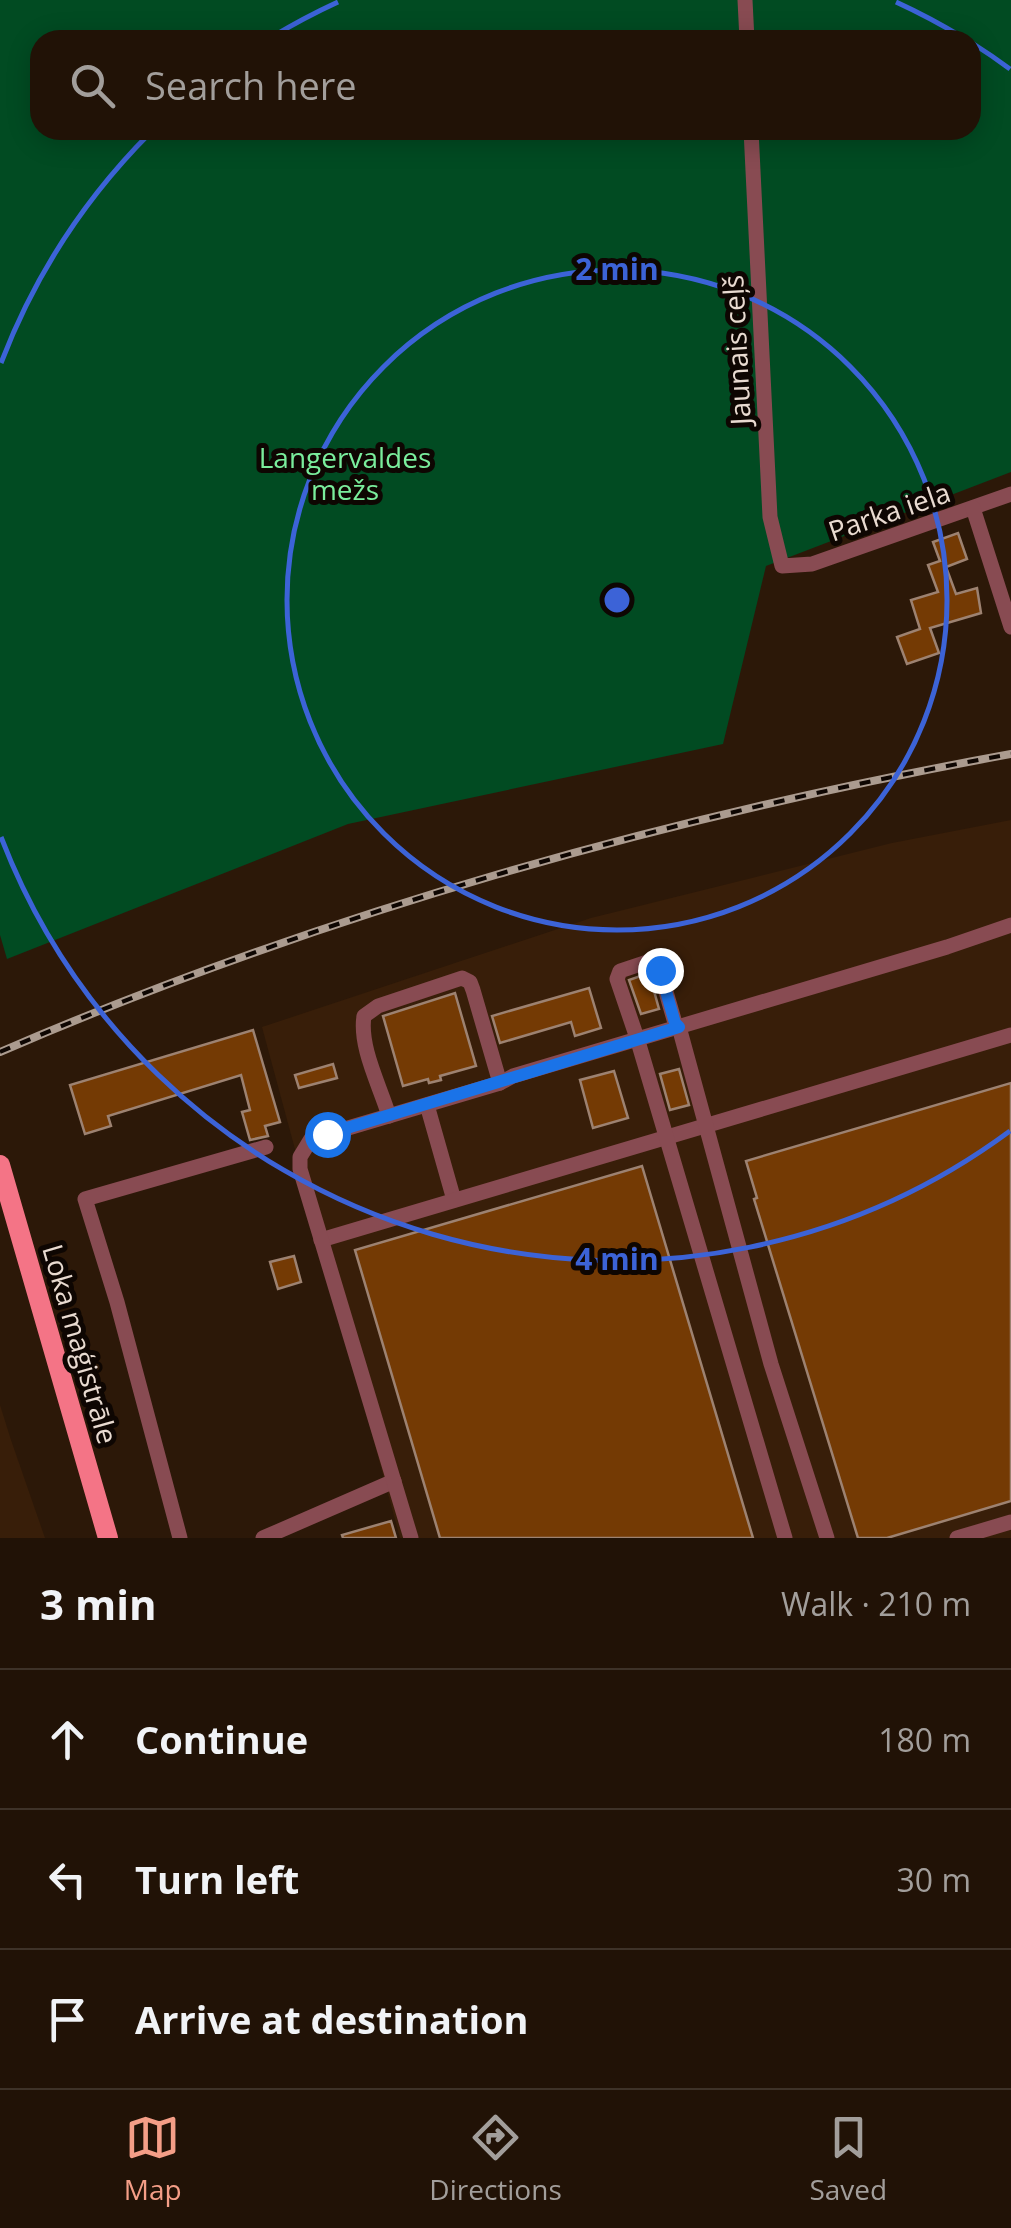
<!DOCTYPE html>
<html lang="en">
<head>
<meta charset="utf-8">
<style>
  :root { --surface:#211206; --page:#2d2014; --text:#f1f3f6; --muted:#a29e9b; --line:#3e3228; --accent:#f49e87 }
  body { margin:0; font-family:"Open Sans",sans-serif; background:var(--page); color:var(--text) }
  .stop { position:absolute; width:30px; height:30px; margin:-22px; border:8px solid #1a73e8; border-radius:50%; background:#fff }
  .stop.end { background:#1a73e8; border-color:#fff; box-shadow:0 2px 10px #0008 }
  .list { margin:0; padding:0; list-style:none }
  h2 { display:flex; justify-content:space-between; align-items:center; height:130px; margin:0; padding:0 40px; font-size:42px }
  h2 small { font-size:32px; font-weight:400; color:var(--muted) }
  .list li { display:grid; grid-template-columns:65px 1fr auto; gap:30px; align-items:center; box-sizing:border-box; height:140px; padding:0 40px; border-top:2px solid var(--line) }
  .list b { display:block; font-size:38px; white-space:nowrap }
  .list em { font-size:32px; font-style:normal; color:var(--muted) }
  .icon { flex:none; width:55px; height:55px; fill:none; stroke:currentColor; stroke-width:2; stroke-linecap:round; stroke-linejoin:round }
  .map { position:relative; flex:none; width:1011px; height:1538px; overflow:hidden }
  .search { position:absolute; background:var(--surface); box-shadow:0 5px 25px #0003; left:30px; right:30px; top:30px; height:110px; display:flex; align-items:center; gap:25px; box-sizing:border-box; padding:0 35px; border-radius:30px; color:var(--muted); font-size:38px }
  .sheet { height:550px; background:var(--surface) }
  nav { display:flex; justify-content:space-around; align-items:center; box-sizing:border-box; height:140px; border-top:2px solid var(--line); background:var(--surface); font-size:28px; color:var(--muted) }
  nav a { display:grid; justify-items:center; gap:5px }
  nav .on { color:var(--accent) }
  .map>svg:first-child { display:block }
  .built { fill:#381e09 }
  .green { fill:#014b22; fill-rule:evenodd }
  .building { fill:#743a04; stroke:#9d8271; stroke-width:2.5 }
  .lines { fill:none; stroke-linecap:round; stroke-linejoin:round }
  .minor { stroke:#884b52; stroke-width:15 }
  .major { stroke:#f47486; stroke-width:20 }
  .rail-casing { stroke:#ab9b8f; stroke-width:8 }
  .rail { stroke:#0e0602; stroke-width:4; stroke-dasharray:11; stroke-linecap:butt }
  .route { stroke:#1a73e8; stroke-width:12 }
  .ring { fill:none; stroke:#3c63d7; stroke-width:5 }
  .labels { text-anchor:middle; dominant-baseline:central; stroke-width:10; stroke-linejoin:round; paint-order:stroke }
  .street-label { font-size:28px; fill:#e9dbd1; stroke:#0e0602 }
  .park-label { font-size:28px; fill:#7aed9c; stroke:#0e0602 }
  .centre { fill:#3c63d7; stroke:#0e0602; stroke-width:5 }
  .ring-label { font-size:30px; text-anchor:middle; font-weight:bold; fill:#3c63d7; stroke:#0e0602; stroke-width:10; stroke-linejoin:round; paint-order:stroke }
</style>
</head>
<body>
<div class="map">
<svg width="1011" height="1538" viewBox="0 0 1011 1538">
  <rect width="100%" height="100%" fill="#2c1808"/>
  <g class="built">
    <path d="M1011,820v718h-611l-138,-511 329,-109 301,-75z"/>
    <path d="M0,1405l11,35 34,98h-45z"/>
  </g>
  <path class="green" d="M0,0h1011v472l-245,94 -43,178 -375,80 -341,135 -7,-24zM40,40h931v90h-931z"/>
  <g class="building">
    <path d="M958,533l9,26 -21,8 10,27 21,-6 4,25 -51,15 9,25 -32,11 -10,-27 23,-8 -9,-29 27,-8 -10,-27 12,-4 -7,-19z"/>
    <path d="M649,973l10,36 -18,5 -12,-34z"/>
    <path d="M589,988l12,40 -26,8 -4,-14 -71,21 -8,-27z"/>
    <path d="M455,993l21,73 -36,10 1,4 -12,3 -1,-4 -25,7 -20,-70z"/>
    <path d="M253,1030l27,92 -15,4 3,10 -18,4 -8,-28 8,-2 -9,-35 -133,41 3,10 -26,8 -15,-49z"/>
    <path d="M333,1064l4,14 -38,10 -4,-13z"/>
    <path d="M679,1069l10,36 -19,5 -10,-36z"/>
    <path d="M614,1071l14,47 -35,10 -13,-48z"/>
    <path d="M1011,1083v418l-124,37h-29l-104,-339 3,-1 -11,-37z"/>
    <path d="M642,1166l111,372h-313l-85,-288z"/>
    <path d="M294,1256l7,26 -23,7 -8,-27z"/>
    <path d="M391,1521l5,17h-53l-1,-3z"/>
  </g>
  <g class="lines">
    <g class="minor">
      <path d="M745,0l2,40"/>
      <path d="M751,130l19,387 12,49 30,-2 199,-70"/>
      <path d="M973,508l38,119"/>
      <path d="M427,1105l27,95"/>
      <path d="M389,1116c-9,-30 -30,-69 -25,-100l14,-10 84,-28 8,4 3,8 27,93"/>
      <path d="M321,1240l690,-205"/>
      <path d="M180,1538l-63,-236 -32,-103 181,-52"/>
      <path d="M263,1538l131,-57"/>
      <path d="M411,1538l-111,-369v-12l11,-18 189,-56 13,-7 434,-129 64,-22"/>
      <path d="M785,1538l-148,-500 -20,-59 3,-8 30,-10 7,2 3,8 15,52 4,4 92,337 56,174"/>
      <path d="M957,1538l54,-16"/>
    </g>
    <path class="major" d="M0,1165l108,373"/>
    <g class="rail-casing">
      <path id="rail" d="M0,1052c320,-138 669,-236 1011,-298"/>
    </g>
    <use href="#rail" class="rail"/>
  </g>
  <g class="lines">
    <path class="route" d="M327,1134l352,-107 -4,-4 -15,-53"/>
  </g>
  <g class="ring">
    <circle cx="617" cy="600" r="330"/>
    <path d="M1010 1131A660 660 0 0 1 1 837M1 363A660 660 0 0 1 150 133M272 37A660 660 0 0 1 338 2M896 2A660 660 0 0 1 962 37M972 43A660 660 0 0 1 1010 69"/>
  </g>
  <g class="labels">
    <g class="street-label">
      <text transform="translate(736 350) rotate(-93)">Jaunais ceļš</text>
      <text transform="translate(889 511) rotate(-19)">Parka iela</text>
      <text transform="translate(81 1344) rotate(74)">Loka maģistrāle</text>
    </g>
    <g class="park-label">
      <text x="345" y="457">Langervaldes<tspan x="345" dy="32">mežs</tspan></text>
    </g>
  </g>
  <circle cx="617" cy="600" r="15" class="centre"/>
  <g class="ring-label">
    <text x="617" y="280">2 min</text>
    <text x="617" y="1270">4 min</text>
  </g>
</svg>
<div class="stop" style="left:327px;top:1134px"></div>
<div class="stop end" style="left:660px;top:970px"></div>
<div class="search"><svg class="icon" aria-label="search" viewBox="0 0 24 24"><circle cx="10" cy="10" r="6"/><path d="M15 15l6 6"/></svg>Search here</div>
</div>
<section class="sheet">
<h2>3 min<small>Walk · 210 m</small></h2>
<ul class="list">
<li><svg class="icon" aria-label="ahead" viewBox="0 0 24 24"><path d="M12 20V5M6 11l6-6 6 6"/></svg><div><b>Continue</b></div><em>180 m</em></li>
<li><svg class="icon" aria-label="left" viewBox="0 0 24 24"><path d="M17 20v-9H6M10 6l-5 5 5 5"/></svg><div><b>Turn left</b></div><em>30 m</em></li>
<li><svg class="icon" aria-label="arrive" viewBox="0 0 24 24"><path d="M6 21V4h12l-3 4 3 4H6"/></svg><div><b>Arrive at destination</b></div></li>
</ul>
</section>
<nav>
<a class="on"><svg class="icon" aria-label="map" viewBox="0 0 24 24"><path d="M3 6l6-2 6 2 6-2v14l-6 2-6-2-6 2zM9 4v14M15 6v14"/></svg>Map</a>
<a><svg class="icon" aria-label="directions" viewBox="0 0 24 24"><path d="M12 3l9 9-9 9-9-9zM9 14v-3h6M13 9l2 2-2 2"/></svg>Directions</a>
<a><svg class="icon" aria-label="saved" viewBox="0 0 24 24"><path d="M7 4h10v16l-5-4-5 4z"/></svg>Saved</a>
</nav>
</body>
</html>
